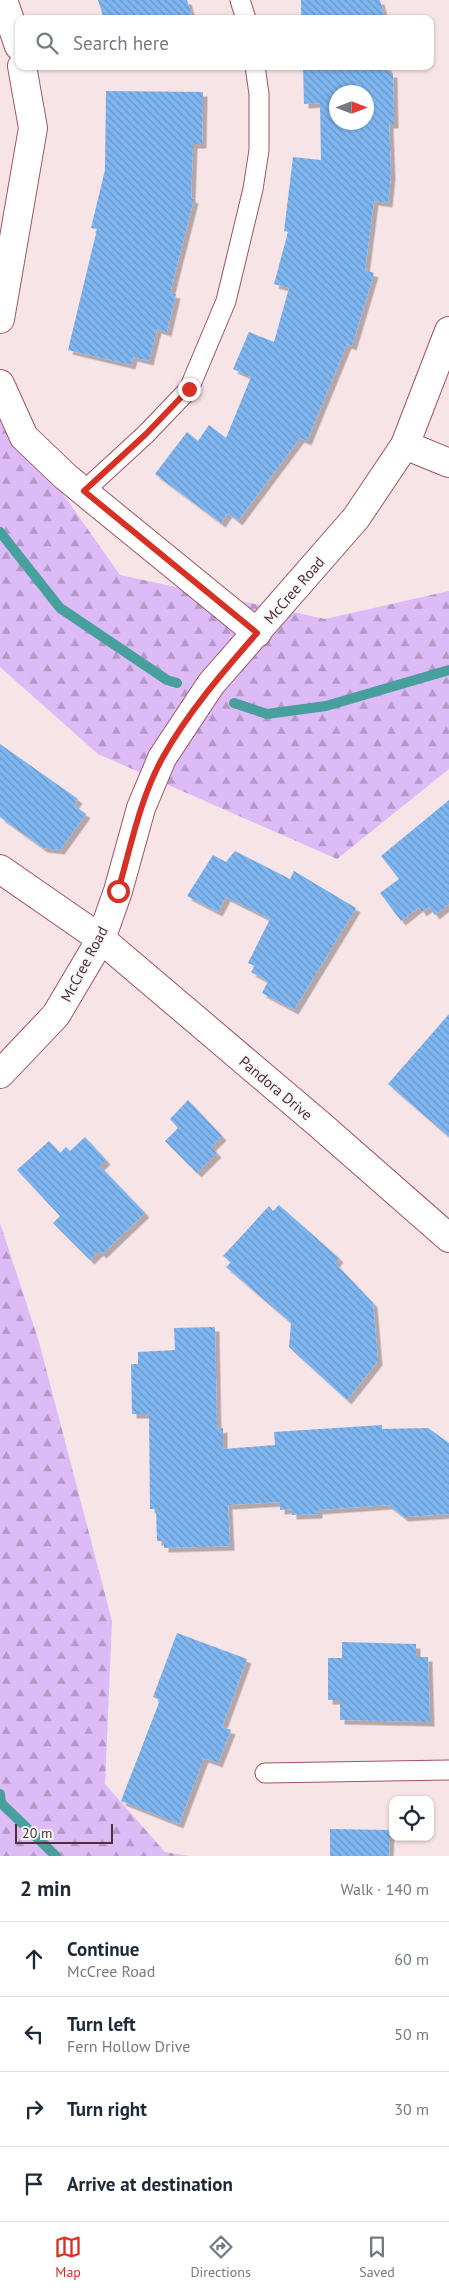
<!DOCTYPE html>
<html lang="en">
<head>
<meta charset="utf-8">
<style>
  :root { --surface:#fff; --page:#f6f6f7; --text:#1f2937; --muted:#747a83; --line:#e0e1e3; --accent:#d93025 }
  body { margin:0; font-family:"PT Sans",sans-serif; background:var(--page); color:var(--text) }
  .controls { position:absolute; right:15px; bottom:15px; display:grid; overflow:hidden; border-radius:10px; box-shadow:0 1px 4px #0004 }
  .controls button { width:45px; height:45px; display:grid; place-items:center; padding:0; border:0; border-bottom:1px solid var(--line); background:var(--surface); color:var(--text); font:25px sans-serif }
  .compass { position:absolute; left:329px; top:85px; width:45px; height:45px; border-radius:50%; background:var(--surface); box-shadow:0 1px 4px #0004; rotate:90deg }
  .scale { position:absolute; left:15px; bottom:12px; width:98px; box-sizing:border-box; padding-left:5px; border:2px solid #522f35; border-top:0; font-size:14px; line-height:18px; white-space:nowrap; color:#522f35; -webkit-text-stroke:4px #f7f7f7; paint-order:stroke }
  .stop { position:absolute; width:15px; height:15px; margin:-11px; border:4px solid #d93025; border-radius:50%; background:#fff }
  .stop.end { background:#d93025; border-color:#fff; box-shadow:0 1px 5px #0008 }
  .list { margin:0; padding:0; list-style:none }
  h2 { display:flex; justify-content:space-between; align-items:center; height:65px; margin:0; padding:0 20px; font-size:21px }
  h2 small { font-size:16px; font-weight:400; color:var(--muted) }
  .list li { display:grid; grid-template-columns:32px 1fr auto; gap:15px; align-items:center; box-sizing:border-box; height:75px; padding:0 20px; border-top:1px solid var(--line) }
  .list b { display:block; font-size:19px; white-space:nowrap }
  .list p { margin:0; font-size:16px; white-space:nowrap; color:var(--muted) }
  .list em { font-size:16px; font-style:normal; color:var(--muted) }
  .icon { flex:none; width:28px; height:28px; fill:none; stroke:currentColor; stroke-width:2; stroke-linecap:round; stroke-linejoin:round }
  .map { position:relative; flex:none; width:449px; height:1856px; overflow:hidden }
  .search { position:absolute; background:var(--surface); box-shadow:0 1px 4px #0004; left:15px; right:15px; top:15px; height:55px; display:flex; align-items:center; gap:12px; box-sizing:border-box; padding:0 18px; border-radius:10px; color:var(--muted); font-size:19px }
  .sheet { height:365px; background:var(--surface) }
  nav { display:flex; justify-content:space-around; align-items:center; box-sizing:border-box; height:70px; border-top:1px solid var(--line); background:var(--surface); font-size:14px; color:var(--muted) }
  nav a { display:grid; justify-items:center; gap:2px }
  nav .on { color:var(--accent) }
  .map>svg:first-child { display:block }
  .forest { fill:url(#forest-firs) }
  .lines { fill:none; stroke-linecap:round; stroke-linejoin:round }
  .stream { stroke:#47a09d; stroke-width:10 }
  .building { fill:url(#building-back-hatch); fill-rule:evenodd; filter:url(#shadow) }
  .lane-casing { stroke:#a15361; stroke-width:21 }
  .street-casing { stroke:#a15361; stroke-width:30 }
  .secondary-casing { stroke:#a15361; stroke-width:30 }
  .lane { stroke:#fff; stroke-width:19 }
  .street { stroke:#fff; stroke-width:28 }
  .secondary { stroke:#fff; stroke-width:28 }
  .route { stroke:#d93025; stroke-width:6 }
  .labels { text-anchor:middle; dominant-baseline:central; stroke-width:4; stroke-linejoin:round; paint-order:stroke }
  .street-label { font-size:15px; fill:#522f35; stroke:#f7f7f7 }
</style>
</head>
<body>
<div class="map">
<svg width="449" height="1856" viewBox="0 0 449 1856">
  <defs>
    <pattern id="forest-firs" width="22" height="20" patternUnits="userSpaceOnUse" patternTransform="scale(1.25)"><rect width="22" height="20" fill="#dcbbf6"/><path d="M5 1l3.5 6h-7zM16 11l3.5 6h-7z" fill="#b598c8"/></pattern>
    <pattern id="building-back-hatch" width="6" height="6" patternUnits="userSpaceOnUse" patternTransform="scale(1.25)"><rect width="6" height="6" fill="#7db6f1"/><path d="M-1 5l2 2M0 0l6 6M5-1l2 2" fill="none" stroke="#6994c4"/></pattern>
    <filter id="shadow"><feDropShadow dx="4.5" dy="4.5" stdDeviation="0" flood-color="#0004"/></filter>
  </defs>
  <rect width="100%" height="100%" fill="#f7e4e6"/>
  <g class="forest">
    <path d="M0,405l120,170 205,44 124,-28v178l-112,90 -239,-105 -98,-87z"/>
    <path d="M0,1223l39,119 73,279 -7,163 60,68 24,4h-189z"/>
  </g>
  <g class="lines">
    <g class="stream">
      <path d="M0,532l60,76 107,72 10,3"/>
      <path d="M234,703l33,11 59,-8 123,-36"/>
      <path d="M0,1794l1,9 55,53"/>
    </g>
  </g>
  <g class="building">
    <path d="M98,0h89l6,19h-89z"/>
    <path d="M301,0h79l5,19h-84z"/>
    <path d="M303,66h84l1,7h5l1,51h-5l2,51 -3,28 -14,-2 -9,69 9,3 -22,73 -5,-2 -40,97 -7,-3 -62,83 -10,-8 -7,10 -66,-49 32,-42 11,9 11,-16 17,13 25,-61 -18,-8 16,-37 25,10 15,-54 -15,-4 14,-52 -4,-1 9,-74 28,3 -1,-57 -16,1zM336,92h30v30h-30z"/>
    <path d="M106,91l97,1 -1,52h-9l-2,54 3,1 -24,94 6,1 -9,38 -10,-3 -8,32 -16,-4 -2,8 -63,-15 29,-121 -6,-1 14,-58z"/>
    <path d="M0,744l78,55 -4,6 12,9 -26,36 -17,-2 -43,-31z"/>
    <path d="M449,800v104l-14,11 -6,-8 -7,5 -3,-5 -18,14 -21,-28 19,-14 -18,-23z"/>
    <path d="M235,851l55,28 4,-8 62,37 -62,102 -32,-17 6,-12 -17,-9 4,-6 -7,-3 22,-44 -44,-22 -8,15 -31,-16 26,-41 13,7z"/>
    <path d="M449,1014v123l-61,-53z"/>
    <path d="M188,1100l34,36 -11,11 6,6 -20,20 -32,-32 13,-13 -8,-9z"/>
    <path d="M85,1137l21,23 -6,6 45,47 -43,41 -3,-3 -9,9 -37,-37 7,-7 -43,-46 32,-29 11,12 6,-6 4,4z"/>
    <path d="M279,1205l60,53 -4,5 38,40 5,58 -31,39 -58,-53 2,-24 -65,-56 5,-5 -8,-6 46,-50 4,5z"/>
    <path d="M215,1327l2,102 6,-1v21l52,-4 -1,-13 108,-7v4l46,-1 21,15v71l-45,3 -16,-12 -70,5v4l-26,1v-6l-12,1v-8l-52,3 2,41 -66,2v-7h-7l-1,-32h-6l-1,-95h-17l-1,-50h7v-12l37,-2 -1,-22z"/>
    <path d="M177,1633l70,26 -25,68 9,3 -13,33 -14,-5 -25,66 -58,-23 39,-101 -7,-3z"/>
    <path d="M342,1642l74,2v13h12l2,65 -90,-2v-20h-12v-42h14z"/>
    <path d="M330,1829l60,1 -1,26h-59z"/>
  </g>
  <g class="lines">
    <g class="lane-casing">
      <g id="lane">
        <path d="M240,0l6,19"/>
        <path d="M84,491l62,-57 43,-45 37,-88 27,-112 6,-39v-56l-4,-28"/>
        <path d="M265,1773l184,-3"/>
      </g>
    </g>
    <g class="street-casing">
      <g id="street">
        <path d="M3,0l16,46"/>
        <path d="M0,319l33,-191 -11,-62"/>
        <path d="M0,384l24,53 42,40 191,156"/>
        <path d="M0,869l101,70 218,185 130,114"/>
      </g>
    </g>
    <g class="secondary-casing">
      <g id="secondary">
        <path d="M405,445l44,18"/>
        <path d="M0,1074l56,-59 45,-76 17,-48 23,-83 21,-50 49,-74 145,-166 49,-73 44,-114"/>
      </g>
    </g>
    <use href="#lane" class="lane"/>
    <use href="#street" class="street"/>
    <use href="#secondary" class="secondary"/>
  </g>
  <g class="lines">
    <path class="route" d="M118,891c13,-45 22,-93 45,-134 25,-45 60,-85 94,-124l-173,-142 62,-57 43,-45"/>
  </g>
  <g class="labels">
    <g class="street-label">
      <text transform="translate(294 590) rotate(-49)">McCree Road</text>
      <text transform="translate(84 964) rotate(-62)">McCree Road</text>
      <text transform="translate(276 1088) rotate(40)">Pandora Drive</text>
    </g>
  </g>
</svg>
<div class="controls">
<button><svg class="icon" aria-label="locate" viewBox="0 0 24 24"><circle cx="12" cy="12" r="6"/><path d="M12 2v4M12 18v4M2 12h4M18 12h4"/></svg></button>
</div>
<svg class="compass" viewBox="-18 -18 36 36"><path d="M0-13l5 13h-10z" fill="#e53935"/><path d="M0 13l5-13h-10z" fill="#747a83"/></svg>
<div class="scale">20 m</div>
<div class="stop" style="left:118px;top:891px"></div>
<div class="stop end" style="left:189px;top:389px"></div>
<div class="search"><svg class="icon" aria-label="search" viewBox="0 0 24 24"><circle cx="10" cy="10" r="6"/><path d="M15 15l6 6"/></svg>Search here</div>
</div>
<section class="sheet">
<h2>2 min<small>Walk · 140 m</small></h2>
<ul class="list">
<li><svg class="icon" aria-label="ahead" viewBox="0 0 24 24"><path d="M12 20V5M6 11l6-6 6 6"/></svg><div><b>Continue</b><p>McCree Road</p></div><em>60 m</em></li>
<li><svg class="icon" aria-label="left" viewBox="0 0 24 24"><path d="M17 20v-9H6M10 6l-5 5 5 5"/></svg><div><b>Turn left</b><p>Fern Hollow Drive</p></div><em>50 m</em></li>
<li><svg class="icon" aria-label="right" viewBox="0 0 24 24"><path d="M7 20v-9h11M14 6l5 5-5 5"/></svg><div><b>Turn right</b></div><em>30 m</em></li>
<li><svg class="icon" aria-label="arrive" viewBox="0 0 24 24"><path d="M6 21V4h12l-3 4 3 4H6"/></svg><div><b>Arrive at destination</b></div></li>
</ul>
</section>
<nav>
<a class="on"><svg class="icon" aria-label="map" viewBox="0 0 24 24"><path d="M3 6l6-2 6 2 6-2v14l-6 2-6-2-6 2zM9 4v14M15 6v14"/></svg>Map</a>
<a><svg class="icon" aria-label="directions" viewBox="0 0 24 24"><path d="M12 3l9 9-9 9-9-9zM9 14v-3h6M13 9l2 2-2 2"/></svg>Directions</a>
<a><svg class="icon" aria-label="saved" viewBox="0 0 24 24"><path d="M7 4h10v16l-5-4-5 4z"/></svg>Saved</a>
</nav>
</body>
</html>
